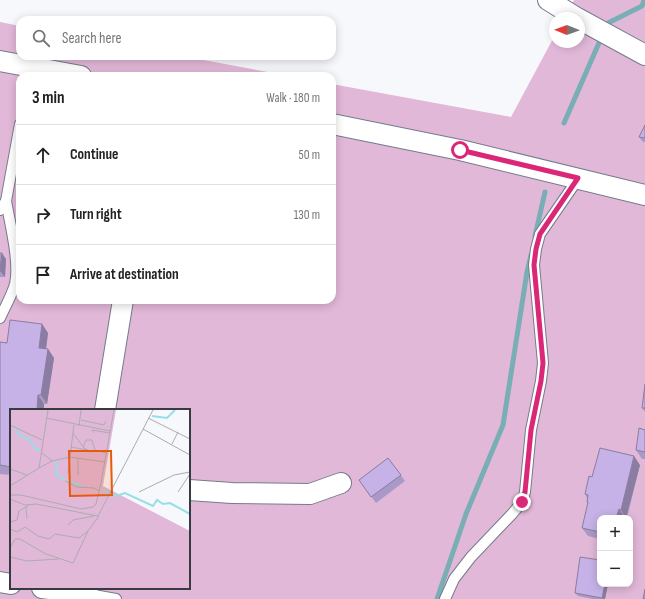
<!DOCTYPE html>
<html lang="en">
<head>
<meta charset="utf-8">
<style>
  :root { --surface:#fff; --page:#f2f2f2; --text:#222; --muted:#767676; --line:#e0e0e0 }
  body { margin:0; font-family:"Sofia Sans Condensed",sans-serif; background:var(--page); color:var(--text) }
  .controls { position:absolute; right:12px; bottom:12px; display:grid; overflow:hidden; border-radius:8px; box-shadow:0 2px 10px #0003 }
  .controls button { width:36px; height:36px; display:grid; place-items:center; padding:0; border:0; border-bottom:1px solid var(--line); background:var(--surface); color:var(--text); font:20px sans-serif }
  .compass { position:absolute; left:549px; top:12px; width:36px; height:36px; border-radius:50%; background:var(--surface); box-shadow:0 2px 10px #0003; rotate:271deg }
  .stop { position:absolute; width:12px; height:12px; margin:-9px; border:3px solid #db2777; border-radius:50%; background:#fff }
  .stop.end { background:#db2777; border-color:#fff; box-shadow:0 1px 4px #0008 }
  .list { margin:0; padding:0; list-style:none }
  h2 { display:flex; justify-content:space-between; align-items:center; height:52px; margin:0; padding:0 16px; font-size:17px }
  h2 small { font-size:13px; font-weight:400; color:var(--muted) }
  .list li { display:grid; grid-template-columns:26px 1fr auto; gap:12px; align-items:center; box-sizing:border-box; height:60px; padding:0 16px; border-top:1px solid var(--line) }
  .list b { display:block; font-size:15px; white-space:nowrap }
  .list em { font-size:13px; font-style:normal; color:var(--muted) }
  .icon { flex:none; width:22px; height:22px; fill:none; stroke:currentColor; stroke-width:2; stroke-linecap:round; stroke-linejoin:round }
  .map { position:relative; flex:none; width:645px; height:599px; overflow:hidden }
  .search { position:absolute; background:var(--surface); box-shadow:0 2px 10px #0003; left:16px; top:16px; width:320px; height:44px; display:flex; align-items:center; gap:10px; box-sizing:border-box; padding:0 14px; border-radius:12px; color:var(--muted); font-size:15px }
  .panel { position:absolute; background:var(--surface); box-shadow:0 2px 10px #0003; left:16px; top:72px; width:320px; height:232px; border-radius:12px }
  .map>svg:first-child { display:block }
  .green { fill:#e2b8d8; fill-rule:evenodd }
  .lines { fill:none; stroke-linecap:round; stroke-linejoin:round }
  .stream { stroke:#79aeb6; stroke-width:5 }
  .lane-casing { stroke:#757b8b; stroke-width:12 }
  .street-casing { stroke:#757b8b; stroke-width:22 }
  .lane { stroke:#fff; stroke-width:10 }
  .street { stroke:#fff; stroke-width:20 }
  .wall { fill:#aa99c6 }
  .shaded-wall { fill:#8b7da1 }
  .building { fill:#c6b2e6; stroke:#8b7da1 }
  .route { stroke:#db2777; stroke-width:5 }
  .inset-river { fill:none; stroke:#95dfe8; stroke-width:2 }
  .inset-road { fill:none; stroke:#abacb1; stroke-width:1 }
  .view { fill:#e8590c; fill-opacity:0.15; stroke:#e8590c; stroke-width:2 }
  .inset-edge { fill:none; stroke:#383a41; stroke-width:2 }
</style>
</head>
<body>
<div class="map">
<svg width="645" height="599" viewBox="0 0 645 599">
  <rect width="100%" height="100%" fill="#f7f8fc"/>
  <path class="green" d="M574,0h71v599h-645v-577l20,4v30h162l107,20h-269v224h312v-216l179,33 44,-82v7h24v-24h-15zM11,410h178v178h-178zM600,518h30v66h-30z"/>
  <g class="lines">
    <g class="stream">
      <path d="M605,29l3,-6 34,-17 2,-6"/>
      <path d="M564,123l38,-87"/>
      <path d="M535,236l10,-44"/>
      <path d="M437,599l29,-85 37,-89 24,-153 4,-17"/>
    </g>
    <g class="lane-casing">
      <g id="lane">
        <path d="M0,210l6,-9 14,-77"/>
        <path d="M0,318c5,-11 12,-23 15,-34 5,-21 -5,-61 -9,-83"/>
        <path d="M88,594l28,5"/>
        <path d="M445,599l9,-20 17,-22 41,-43 10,-12 3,-10 6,-62 10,-49 2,-18 -9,-98 2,-16 4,-15 38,-55"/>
      </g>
    </g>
    <g class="street-casing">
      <g id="street">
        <path d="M548,0l29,18"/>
        <path d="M579,19l66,36"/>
        <path d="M0,61l81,15"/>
        <path d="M332,124l128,26 185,45"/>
        <path d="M105,410l18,-110"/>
        <path d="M189,490l43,3 78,1 31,-11"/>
        <path d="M0,582l11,2"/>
        <path d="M42,588l46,6"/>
      </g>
    </g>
    <use href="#lane" class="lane"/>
    <use href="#street" class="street"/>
  </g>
  <g class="wall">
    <path d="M645,125v17h-2l-4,-5z"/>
    <path d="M0,253l6,6 -1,18h-5z"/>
    <path d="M42,324l6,9 -2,16h2l6,9 -7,46h-3v6h-33v65l-11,-1v-132l7,1z"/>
    <path d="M645,384v28l-3,-4z"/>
    <path d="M645,430v29h-3l-6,-9z"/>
    <path d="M388,458l17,23 -29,22 -17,-23z"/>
    <path d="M640,465l-13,53h-27v21l-12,-3 -6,-8 6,-24 -1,-2v-4l-2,-4z"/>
    <path d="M608,584l-3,15h-12l-15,-3 -3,-3z"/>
  </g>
  <g class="shaded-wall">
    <path d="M2,253l4,6 -1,18 -5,-6z"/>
    <path d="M42,324l6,9 -3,24 -6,-9z"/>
    <path d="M48,349l6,9 -7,46 -6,-9z"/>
    <path d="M38,395l6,9v6h-7z"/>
    <path d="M634,456l6,9 -14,53 -5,-8z"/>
    <path d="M619,509l6,9h-9z"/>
    <path d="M605,584h3l-3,15h-2l-1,-1z"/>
  </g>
  <g class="building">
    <path d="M645,125v13l-6,-1z"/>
    <path d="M0,253h2l-2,18z"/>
    <path d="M10,320l32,4 -3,24 9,1 -7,46h-3l-1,15h-26v57l-11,-2v-123l7,1z"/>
    <path d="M645,384v24h-3z"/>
    <path d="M639,428l6,2v22l-9,-2z"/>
    <path d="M600,448l34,8 -13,54 -2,-1 -3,9h-16v14l-18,-4 6,-26h-1l1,-7 -3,-1 4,-18 3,1z"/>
    <path d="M388,458l13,17 -30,22 -12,-17z"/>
    <path d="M580,557l20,3v24h5l-3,14 -27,-5z"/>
    <path d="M645,589v10h-2z"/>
  </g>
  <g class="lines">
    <path class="route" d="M460,150l118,28 -38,56 -4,15 -2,16 9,98 -2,18 -10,49 -6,62 -3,10"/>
  </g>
  <g transform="translate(10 409)">
    <rect width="180" height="180" fill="#f7f8fc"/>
    <path d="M0,1h106l-13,76 87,45v57h-180z" fill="#e2b8d8"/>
    <path class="inset-river" d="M142,7l15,2 8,-8M5,20l5,7 9,3 7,10h4M47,52l-1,14 9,5M58,72l14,5M93,81l13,6 9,-3 28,13 4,-6 6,4 7,-1 20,11"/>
    <path class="inset-road" d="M36,9l64,13M138,9l42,21M71,11l23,5 2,-4M0,16l32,15M69,17l2,-16M133,20l47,26M63,24l11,15 7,4 6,-1M84,24l-2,-3 18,3M162,35l6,-12M61,38l16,3M73,38l3,-7h6l3,10 11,3M32,44l10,8 18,-4 35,5M68,49v17M29,59l13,-7M0,60l17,6M58,64l6,-48M55,72l12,6 17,1 5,3M0,77l29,-18 9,-58M129,83l35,-17 16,-3M168,83l12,-18M0,86h11l60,14 12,-2 3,-3 5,-21 13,-73M0,90l15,6 11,-1 62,12 55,-106M16,98l1,12M0,113l7,-2 2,-9 10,-6M58,116l5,-5 21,-4M0,120l7,3 8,-5 13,9 11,3 6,-5 24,4 9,-7M0,139l5,-9h5l26,15 27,9 15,-32 11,-15M0,148l17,4 32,-2"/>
    <path class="view" d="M59,42h42l1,44 -42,1z"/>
    <rect width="180" height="180" class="inset-edge"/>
  </g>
</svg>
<div class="controls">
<button>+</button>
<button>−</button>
</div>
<svg class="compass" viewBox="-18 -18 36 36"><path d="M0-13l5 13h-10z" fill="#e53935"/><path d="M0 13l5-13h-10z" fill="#767676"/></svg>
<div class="stop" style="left:460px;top:150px"></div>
<div class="stop end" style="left:522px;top:502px"></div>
<div class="search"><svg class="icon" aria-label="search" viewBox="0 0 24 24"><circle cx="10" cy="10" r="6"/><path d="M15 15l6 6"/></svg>Search here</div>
<section class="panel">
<h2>3 min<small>Walk · 180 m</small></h2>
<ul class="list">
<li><svg class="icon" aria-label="ahead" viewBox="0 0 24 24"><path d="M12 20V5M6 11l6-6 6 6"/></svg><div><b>Continue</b></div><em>50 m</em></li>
<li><svg class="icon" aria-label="right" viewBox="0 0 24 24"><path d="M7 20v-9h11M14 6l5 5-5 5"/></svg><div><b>Turn right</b></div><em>130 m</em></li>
<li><svg class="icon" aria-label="arrive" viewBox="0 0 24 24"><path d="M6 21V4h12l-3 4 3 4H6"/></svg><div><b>Arrive at destination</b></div></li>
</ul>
</section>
</div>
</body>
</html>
